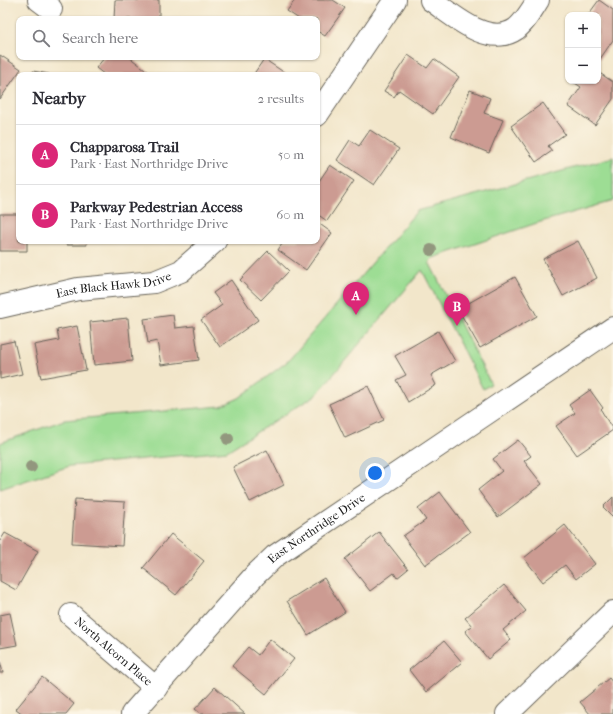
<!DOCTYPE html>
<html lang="en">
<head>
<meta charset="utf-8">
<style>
  :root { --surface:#fff; --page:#f7f7f7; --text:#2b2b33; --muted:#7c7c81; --line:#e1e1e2; --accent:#db2777 }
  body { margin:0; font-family:"IM FELL French Canon",serif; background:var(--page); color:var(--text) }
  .controls { position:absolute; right:12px; top:12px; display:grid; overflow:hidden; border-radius:8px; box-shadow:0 1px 3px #0004 }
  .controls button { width:36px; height:36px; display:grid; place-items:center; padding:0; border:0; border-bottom:1px solid var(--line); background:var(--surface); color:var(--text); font:20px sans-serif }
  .you { position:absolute; left:375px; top:473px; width:14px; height:14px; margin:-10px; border:3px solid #fff; border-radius:50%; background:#1a73e8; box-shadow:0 0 0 6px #1a73e833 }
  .badge { display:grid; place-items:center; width:26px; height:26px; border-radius:50%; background:var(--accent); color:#fff; font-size:13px; font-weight:700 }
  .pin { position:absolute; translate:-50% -33px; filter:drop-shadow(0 1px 2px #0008) }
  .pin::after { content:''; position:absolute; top:21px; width:14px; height:12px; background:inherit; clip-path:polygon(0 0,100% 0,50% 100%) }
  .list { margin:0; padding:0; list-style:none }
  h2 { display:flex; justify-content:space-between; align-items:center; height:52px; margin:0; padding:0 16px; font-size:17px }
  h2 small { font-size:13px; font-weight:400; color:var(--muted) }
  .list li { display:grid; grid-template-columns:26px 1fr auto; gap:12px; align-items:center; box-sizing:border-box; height:60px; padding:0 16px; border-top:1px solid var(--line) }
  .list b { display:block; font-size:15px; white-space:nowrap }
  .list p { margin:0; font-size:13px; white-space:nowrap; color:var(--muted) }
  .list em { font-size:13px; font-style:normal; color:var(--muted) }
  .icon { flex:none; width:22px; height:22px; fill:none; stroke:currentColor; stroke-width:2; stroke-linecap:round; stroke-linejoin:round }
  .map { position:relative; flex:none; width:613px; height:714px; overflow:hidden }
  .search { position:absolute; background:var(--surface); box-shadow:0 1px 3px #0004; left:16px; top:16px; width:304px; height:44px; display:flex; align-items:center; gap:10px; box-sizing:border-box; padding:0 14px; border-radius:8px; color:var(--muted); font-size:15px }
  .panel { position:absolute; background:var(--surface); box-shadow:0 1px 3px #0004; left:16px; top:72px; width:304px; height:172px; border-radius:8px }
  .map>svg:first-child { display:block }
  .green { fill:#9ddd94; stroke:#5c7c58 }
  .building { fill:#cc9b92 }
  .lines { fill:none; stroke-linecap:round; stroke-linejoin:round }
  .minor-casing { stroke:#676359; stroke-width:24 }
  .minor { stroke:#fff; stroke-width:22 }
  .tree { fill:#92977e }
  .labels { text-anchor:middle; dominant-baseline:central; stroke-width:3; stroke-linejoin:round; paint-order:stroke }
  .street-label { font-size:12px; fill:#1c1c1c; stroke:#fcf5e5 }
</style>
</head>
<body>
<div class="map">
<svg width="613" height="714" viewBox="0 0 613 714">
  <rect width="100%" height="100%" fill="#fcf5e5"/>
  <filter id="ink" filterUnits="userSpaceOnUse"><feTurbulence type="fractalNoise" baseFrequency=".025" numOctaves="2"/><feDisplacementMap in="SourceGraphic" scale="8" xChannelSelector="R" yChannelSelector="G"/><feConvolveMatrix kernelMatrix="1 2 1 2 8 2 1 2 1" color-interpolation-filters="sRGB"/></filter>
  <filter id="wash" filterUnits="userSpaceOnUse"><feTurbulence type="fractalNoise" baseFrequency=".012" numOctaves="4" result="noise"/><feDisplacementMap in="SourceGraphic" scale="16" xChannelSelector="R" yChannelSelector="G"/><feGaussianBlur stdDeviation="0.9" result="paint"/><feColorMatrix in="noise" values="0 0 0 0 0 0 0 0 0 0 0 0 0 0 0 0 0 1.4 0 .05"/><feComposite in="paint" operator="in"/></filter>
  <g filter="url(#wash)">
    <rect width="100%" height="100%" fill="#f2e6ca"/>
    <path class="green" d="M613,157v44l-76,22 -104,35 -4,4 62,122 -8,5 -61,-119 -106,125 -89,56 -157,15 -70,23v-46l64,-23 157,-14 18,-8 49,-37 129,-150z"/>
    <g id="blocks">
      <g class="building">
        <path d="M115,0h44v19h-45z"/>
        <path d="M295,0h38l12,8 -20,28 -8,-5v-12h-18l-12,-8z"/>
        <path d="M599,0l14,10v30l-13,19 -2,-1v-43h-10z"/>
        <path d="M0,55l21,14 -21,30z"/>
        <path d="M408,55l19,13 7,-9 25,18 -26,37 -34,-24 -5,7 -10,-6z"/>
        <path d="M105,57h24l24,18h-48l-9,-7z"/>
        <path d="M264,59l24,16h-35z"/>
        <path d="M33,71l16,3v1h-17z"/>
        <path d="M598,72l15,10v17l-18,26 -27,-19 13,-19 -9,-6h26z"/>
        <path d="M470,90l20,8 -6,15 19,7 -14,33 -38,-16z"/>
        <path d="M543,103l22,31 -17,12 4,5 -16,11 -25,-36z"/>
        <path d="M370,130l29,19 -25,36 -37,-25 13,-20 9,6z"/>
        <path d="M330,165l24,16 -27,40 -10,-7v-30z"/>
        <path d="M0,214h19v27h8v10h-27z"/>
        <path d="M317,222l15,11 -26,37 -28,-20 6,-9h33z"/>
        <path d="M66,241h20l1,4h-21z"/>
        <path d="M578,241l19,37 -34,18 -20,-37z"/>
        <path d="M268,251l21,20 -28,29 -21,-20z"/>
        <path d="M515,277l22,39 -57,32 -22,-39z"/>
        <path d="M231,280l27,40 -38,27 -19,-27 21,-15 -9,-12z"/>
        <path d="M173,315l2,13 19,-2 5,34 -38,5 -4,-24 -9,2 -4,-24z"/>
        <path d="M128,318l4,43 -38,4 -4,-43z"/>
        <path d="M77,326l9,44 -45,8 -7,-33 25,-5 -2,-10z"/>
        <path d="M438,331l17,30 -24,14 5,10 -28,17 -12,-22 10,-5 -11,-19z"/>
        <path d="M14,341l8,33 -22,5v-35z"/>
        <path d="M368,386l16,34 -39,18 -16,-34z"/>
        <path d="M590,390l13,18 -2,2 12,20 -36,25 -21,-29 19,-13 -6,-8z"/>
        <path d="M518,440l13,16 -7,5 18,23 -44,33 -20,-27 24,-19 -9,-12z"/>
        <path d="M267,450l17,35 -34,17 -17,-35z"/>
        <path d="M440,492l30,40 -45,33 -22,-29 23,-16 -8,-11z"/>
        <path d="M613,497v20l-10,-10z"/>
        <path d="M75,499l50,3 -3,44 -50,-3z"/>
        <path d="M565,525l30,39 -19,15 -11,-14 -22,17 -19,-24z"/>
        <path d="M379,532l29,37 -11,9 -3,-5 -24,18 -25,-32z"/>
        <path d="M5,533l33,18 -22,39 -16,-9v-40z"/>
        <path d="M171,534l33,27 -28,34 -33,-27z"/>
        <path d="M324,578l21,34 -37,23 -21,-34z"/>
        <path d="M504,585l22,26 -23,19 8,10 -23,19 -23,-28 7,-5 -7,-8z"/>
        <path d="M10,613l7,32 -17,3v-33z"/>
        <path d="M270,639l24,20 -28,35 -34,-28 16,-19 10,8z"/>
        <path d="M444,641l18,21 -36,30 -17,-22z"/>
        <path d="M0,661l3,12h-3z"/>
        <path d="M42,677l32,27 -8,10h-43l-7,-5z"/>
        <path d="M609,678l4,5v31h-23l-10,-12z"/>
        <path d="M215,687l30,27h-44l-6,-5z"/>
      </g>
    </g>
  </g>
  <g filter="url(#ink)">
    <use href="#blocks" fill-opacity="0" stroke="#676359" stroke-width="1"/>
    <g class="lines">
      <g class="minor-casing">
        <g id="minor">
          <path d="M39,0l12,9"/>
          <path d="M431,0c22,15 57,48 85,29 9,-7 16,-19 22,-29"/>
          <path d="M317,115l78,-115"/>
          <path id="s1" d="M0,307l78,-18 76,-7 27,-11 34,-30"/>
          <path id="s2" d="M71,615l85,73"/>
          <path id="s3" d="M132,714l123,-139 20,-19 338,-228"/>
          <path d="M507,714l106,-102"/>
        </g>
      </g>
      <use href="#minor" class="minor"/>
    </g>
    <g class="tree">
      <circle cx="431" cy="250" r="6"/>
      <circle cx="228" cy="439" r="6"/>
      <circle cx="31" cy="467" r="6"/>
    </g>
  </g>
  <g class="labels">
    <g class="street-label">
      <text stroke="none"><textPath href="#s1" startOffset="116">East Black Hawk Drive</textPath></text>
      <text stroke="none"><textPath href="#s3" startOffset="263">East Northridge Drive</textPath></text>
      <text stroke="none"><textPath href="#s2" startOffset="56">North Alcorn Place</textPath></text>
    </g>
  </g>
</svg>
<div class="controls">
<button>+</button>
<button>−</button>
</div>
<div class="you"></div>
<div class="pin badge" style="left:356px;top:315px">A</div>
<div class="pin badge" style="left:457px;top:326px">B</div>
<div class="search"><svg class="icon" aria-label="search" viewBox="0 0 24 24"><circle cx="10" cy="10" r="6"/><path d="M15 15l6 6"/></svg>Search here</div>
<section class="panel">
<h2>Nearby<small>2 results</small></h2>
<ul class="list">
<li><span class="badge">A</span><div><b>Chapparosa Trail</b><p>Park · East Northridge Drive</p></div><em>50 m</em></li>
<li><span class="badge">B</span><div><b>Parkway Pedestrian Access</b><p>Park · East Northridge Drive</p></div><em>60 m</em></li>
</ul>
</section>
</div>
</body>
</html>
